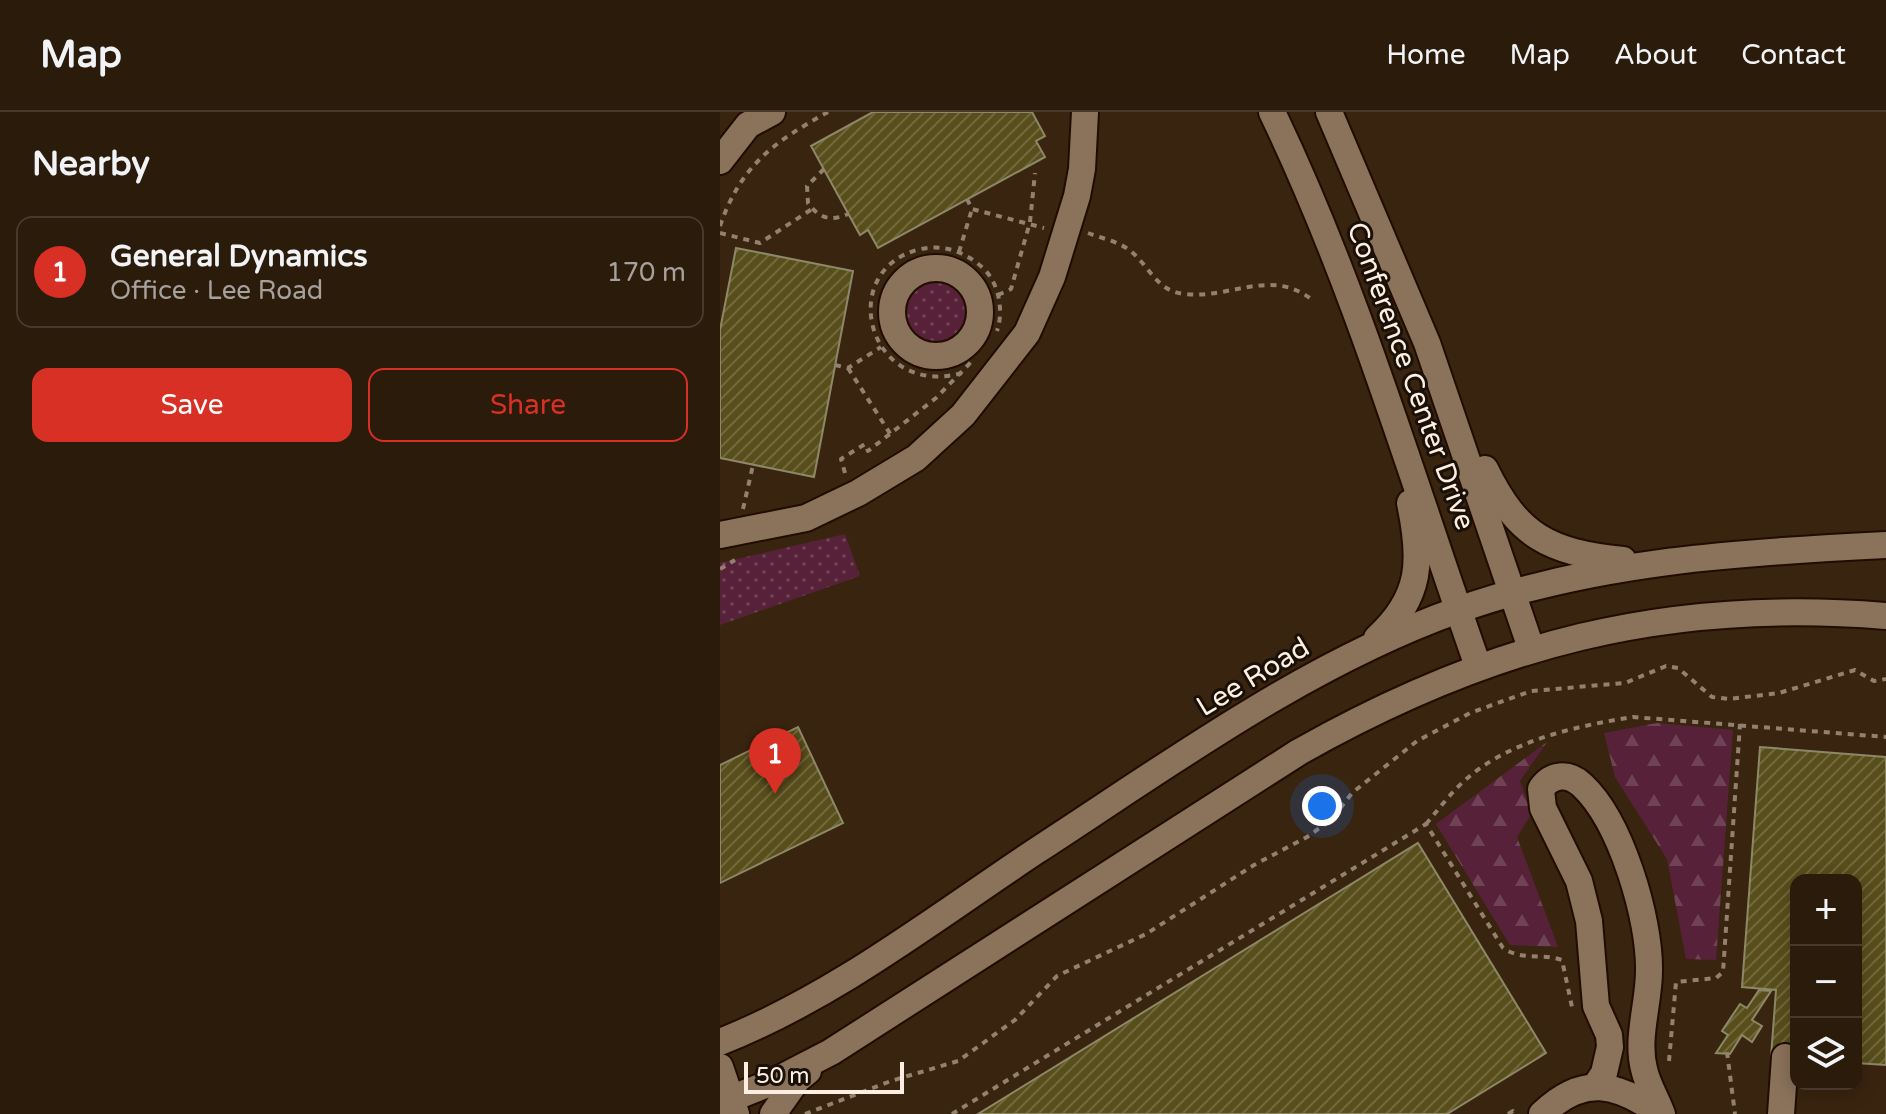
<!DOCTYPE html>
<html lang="en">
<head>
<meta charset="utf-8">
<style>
  :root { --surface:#2b1b0b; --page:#372819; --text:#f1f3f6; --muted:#a6a19d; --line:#47392c; --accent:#d93025 }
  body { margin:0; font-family:"Varela Round",sans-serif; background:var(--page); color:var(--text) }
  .controls { position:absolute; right:24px; bottom:24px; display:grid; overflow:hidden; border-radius:16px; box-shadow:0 4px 20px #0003 }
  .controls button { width:72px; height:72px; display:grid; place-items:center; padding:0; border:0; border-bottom:2px solid var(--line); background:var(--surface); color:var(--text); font:40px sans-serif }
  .scale { position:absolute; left:24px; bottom:20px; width:160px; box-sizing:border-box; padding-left:8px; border:4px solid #feefe2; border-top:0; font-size:22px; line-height:28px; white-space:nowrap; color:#feefe2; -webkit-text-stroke:6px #191007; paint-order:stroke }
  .you { position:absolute; left:602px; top:694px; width:28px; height:28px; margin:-20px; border:6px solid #fff; border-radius:50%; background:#1a73e8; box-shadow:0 0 0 12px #1a73e833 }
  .badge { display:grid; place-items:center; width:52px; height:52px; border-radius:50%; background:var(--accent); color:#fff; font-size:26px; font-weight:700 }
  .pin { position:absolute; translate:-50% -66px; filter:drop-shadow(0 2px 4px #0008) }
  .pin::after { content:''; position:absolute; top:42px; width:28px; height:24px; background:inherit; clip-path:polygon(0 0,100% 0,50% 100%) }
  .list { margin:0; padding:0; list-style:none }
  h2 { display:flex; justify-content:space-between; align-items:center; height:104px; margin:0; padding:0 32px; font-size:34px }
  h2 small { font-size:26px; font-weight:400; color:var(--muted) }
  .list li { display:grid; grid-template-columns:52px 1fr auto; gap:24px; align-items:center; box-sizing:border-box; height:112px; margin:0 16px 16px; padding:0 16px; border:2px solid var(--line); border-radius:16px }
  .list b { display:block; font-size:30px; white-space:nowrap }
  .list p { margin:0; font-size:26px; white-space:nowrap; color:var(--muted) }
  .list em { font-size:26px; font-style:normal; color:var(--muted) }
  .actions { display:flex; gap:16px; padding:24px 32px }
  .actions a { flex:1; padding:18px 0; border:2px solid var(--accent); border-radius:16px; text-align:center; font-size:28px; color:var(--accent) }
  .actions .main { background:var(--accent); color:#fff }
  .icon { flex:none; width:44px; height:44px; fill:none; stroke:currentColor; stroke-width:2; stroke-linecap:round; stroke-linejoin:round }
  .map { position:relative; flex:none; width:1166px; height:1002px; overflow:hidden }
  header { display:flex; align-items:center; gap:48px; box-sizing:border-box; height:112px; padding:0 40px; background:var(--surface); border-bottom:2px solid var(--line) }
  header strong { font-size:38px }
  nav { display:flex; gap:44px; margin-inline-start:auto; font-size:28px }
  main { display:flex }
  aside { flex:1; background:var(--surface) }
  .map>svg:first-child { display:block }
  .grass { fill:url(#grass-dots) }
  .forest { fill:url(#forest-firs) }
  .building { fill:url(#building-hatch); stroke:#8d8867; stroke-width:2 }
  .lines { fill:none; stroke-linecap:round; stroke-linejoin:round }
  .minor-casing { stroke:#200d00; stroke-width:30 }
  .path { stroke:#93806f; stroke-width:4; stroke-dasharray:6 6; stroke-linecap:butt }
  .minor { stroke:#8b725b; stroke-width:26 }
  .labels { text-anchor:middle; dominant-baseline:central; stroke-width:6; stroke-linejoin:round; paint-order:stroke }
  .street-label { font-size:28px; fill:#feefe2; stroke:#191007 }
</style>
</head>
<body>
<header>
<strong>Map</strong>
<nav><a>Home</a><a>Map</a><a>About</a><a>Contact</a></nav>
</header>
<main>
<aside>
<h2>Nearby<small></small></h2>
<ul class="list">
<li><span class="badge">1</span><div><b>General Dynamics</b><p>Office · Lee Road</p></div><em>170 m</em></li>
</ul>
<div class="actions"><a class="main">Save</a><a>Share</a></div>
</aside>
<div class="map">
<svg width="1166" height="1002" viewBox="0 0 1166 1002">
  <defs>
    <pattern id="grass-dots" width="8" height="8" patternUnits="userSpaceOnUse" patternTransform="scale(2)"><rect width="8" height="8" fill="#572239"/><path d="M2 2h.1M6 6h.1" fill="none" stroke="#704255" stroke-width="1.8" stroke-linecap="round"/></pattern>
    <pattern id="forest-firs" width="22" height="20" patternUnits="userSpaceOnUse" patternTransform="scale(2)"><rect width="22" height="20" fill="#572239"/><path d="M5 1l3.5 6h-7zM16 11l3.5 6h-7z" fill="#704255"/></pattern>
    <pattern id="building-hatch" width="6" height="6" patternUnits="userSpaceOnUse" patternTransform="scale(2)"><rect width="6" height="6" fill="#584e1b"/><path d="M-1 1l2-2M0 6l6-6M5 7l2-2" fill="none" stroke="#71683c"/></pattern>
  </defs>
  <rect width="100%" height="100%" fill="#39240f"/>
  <g class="grass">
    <circle cx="216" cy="200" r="29"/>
    <path d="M125,422l15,42 -140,49v-62z"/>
  </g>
  <g class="forest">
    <path d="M937,611l76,7 -17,230 -30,-1 -19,-100 -52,-82 -11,-44z"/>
    <path d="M827,630l-27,39 12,32 -15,24 41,110 -48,-2 -74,-121z"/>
  </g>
  <g class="building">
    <path d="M153,0h159l13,24 -9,5 9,16 -167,91 -10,-18 -8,5 -49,-89z"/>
    <path d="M16,136l117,23 -39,206 -94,-19v-128z"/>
    <path d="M78,615l45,96 -123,60v-118z"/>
    <path d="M1040,635l126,10v308l-30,-2v-183h-60v178l-25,-1 5,-67 -34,-3z"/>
    <path d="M698,731l128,210 -99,61h-469z"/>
    <path d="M1039,878l12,1 -19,29 10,6 -10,16 -10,-7 -12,19 -14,-1 12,-18 -6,-4 18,-27 7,4z"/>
  </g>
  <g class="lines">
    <g class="minor-casing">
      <g id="minor">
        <path d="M552,0c86,179 140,368 206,554"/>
        <path d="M609,0l98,231 104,305"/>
        <path d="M0,49l28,-36 24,-13"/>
        <circle cx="216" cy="200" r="44"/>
        <path d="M765,357c33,68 64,83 138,91"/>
        <path d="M0,423l86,-17 52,-25 58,-35 47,-43 64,-82 25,-56 25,-81 5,-27 3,-57"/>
        <path d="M657,526c45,-41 45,-78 33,-135"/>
        <path d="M0,930c114,-45 215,-124 316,-191 134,-87 270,-187 422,-241 138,-49 283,-58 428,-65"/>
        <path d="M0,955l16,47"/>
        <path d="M875,975l9,-14 6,-26 -1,-12 -13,-29 -7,-85 -10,-40 -36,-73 -2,-19c10,-15 27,-17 41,-4 39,36 68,134 67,186 0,32 -13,67 -5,98 3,15 13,31 18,45"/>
        <path d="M0,991l53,-21 58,-30 468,-300c191,-108 367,-154 587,-136"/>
        <path d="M53,1002l24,-34 11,-9"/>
        <path d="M822,1002c42,-40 75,-31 119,0"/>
        <path d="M1061,1002l4,-57"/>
      </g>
    </g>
    <g class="path">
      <path d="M104,57l-17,17 1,17c11,15 22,19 40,11"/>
      <path d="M247,87l5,10 72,19"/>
      <path d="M0,114c21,-61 54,-84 108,-114"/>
      <path d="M0,121l40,10 52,-34"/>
      <path d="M368,121c13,5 28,8 40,16 21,15 28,43 57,45 45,5 86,-26 126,5"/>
      <path d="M239,140l13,-43"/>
      <path d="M278,183l13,-6 19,-67 5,-49"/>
      <path d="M115,253l13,3 33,-21"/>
      <path d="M128,256l43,67"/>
      <path d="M242,261c-96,26 -127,-105 -41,-124 24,-5 44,3 62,19 16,15 21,43 14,63"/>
      <path d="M125,361l-4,-14 24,-15 3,7 68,-53 38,-39"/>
      <path d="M23,397l10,-44"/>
      <path d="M0,457l15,-9"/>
      <path d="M706,712c12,-14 23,-29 37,-42 44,-41 113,-56 170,-65l253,20"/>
      <path d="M1007,940l8,62"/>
      <path d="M949,949l7,-79 40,-4 7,-6 17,-248"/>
      <path d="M85,1002l86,-33 67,-20 57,-41 42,-44 89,-42 108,-69 53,-28 24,-17 21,-27 65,-52 53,-28 61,-22 94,-8 41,-17 12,2 34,29 17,2 50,-6 76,-23 19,11 12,-2"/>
      <path d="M232,1002l474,-290 77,124c19,13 38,5 59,12l10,47"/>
      <path d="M788,1002l5,-3 2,3"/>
    </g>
    <use href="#minor" class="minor"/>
  </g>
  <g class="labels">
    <g class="street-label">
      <text transform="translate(691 264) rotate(70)">Conference Center Drive</text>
      <text transform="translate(533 565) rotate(-31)">Lee Road</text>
    </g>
  </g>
</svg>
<div class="controls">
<button>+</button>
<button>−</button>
<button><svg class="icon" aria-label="layers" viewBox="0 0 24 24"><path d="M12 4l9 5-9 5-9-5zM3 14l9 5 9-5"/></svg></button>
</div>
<div class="scale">50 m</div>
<div class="you"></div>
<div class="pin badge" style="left:55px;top:682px">1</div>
</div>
</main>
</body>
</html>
